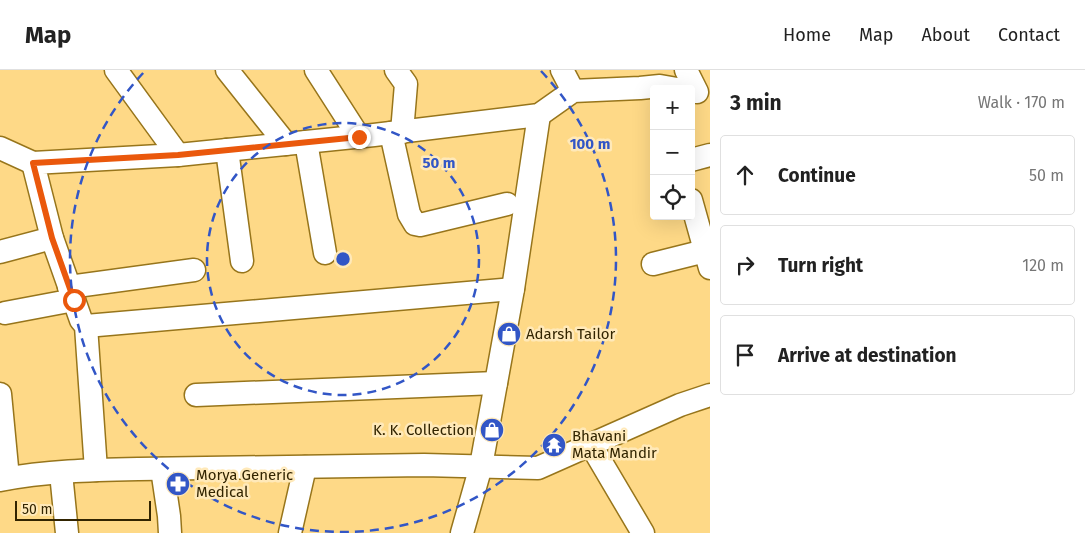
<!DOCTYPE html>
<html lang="en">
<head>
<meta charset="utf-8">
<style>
  :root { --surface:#fff; --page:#f2f2f2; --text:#222; --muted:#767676; --line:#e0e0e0 }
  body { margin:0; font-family:"Fira Sans",sans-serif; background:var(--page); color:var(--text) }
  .controls { position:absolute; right:15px; top:15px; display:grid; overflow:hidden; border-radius:5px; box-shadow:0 5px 20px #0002 }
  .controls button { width:45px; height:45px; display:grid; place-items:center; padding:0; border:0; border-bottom:1px solid var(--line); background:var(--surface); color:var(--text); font:25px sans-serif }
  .scale { position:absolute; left:15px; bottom:12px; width:136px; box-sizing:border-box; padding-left:5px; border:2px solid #322400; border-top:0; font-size:14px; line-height:18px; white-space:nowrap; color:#322400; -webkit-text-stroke:4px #ffe9b9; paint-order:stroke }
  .stop { position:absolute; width:15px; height:15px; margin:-11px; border:4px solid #ea580c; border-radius:50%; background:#fff }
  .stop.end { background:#ea580c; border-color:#fff; box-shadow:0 1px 5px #0008 }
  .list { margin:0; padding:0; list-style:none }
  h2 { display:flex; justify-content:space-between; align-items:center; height:65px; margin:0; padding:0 20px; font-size:21px }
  h2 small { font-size:16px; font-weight:400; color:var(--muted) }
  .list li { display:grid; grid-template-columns:32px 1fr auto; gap:15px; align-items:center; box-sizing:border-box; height:80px; margin:0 10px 10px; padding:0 10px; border:1px solid var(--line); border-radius:5px }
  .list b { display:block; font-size:19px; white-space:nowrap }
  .list em { font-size:16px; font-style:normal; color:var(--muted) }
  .icon { flex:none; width:28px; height:28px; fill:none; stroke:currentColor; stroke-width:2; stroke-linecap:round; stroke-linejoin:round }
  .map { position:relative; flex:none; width:710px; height:463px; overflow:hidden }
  header { display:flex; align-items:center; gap:30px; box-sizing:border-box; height:70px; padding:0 25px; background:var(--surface); border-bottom:1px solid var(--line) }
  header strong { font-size:24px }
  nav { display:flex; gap:28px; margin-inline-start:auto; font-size:18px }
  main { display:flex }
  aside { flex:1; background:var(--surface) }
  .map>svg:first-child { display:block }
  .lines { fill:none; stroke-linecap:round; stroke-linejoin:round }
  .minor-casing { stroke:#97751b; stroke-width:25 }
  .minor { stroke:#fff; stroke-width:22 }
  .route { stroke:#ea580c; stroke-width:6 }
  .ring { fill:none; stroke:#3256c6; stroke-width:2.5; stroke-dasharray:9 6 }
  .labels { text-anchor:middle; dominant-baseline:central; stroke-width:5; stroke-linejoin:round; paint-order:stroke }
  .poi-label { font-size:15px; fill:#322400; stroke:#ffe9b9; text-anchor:start }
  .centre { fill:#3256c6; stroke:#ffe9b9; stroke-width:2.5 }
  .ring-label { font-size:15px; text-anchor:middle; font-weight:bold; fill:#3256c6; stroke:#ffe9b9; stroke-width:5; stroke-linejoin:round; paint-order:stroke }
</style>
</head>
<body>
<header>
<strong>Map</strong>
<nav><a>Home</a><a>Map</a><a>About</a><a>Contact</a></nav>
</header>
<main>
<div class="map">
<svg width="710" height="463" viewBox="0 0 710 463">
  <rect width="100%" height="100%" fill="#fed987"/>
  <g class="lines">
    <g class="minor-casing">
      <g id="minor">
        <path d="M116,0l62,85"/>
        <path d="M227,0l59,74"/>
        <path d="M316,0l43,67"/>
        <path d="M396,0l10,14 -4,48"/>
        <path d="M562,0l11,21"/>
        <path d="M686,0l11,22"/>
        <path d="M391,63l18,81 6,10 5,1 87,-21"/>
        <path d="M306,72l19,111"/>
        <path d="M0,78l33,15"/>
        <path d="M227,80l15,111"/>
        <path d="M691,90l19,-5"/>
        <path d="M691,130l19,68"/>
        <path d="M0,182l52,-14"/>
        <path d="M653,194l52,-13"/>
        <path d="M69,217l125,-17"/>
        <path d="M5,243l69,-13"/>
        <path d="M86,256l427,-37"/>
        <path d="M0,324l8,84"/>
        <path d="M196,325l300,-12"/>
        <path d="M591,375l52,88"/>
        <path d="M162,399l7,47 1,17"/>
        <path d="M96,400l-10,-144 -5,-6 -29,-82 -19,-75 145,-8 196,-20 165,-20 34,-24 67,-3 20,-2 17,3"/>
        <path d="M61,403l6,60"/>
        <path d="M0,410c45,-9 93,-10 139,-11l285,-4 114,3 142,-63 30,-10"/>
        <path d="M290,463l15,-66"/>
        <path d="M462,463l19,-67 32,-177 26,-174"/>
      </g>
    </g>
    <use href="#minor" class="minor"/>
  </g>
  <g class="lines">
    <path class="route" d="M74,230l-22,-62 -19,-75 145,-8 181,-18"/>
  </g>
  <g class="ring">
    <circle cx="343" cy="189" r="136"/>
    <path d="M541 1A273 273 0 1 1 145 1"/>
  </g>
  <defs>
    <g id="shop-disc" transform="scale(1.25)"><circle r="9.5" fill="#3256c6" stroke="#ffe9b9"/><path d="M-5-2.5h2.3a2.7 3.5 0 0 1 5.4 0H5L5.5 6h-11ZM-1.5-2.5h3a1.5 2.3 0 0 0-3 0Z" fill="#fff"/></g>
    <g id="temple-disc" transform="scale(1.25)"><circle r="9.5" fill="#3256c6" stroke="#ffe9b9"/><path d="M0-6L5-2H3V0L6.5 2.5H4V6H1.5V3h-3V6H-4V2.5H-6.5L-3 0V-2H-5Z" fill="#fff"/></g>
    <g id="pharmacy-disc" transform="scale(1.25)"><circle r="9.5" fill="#3256c6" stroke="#ffe9b9"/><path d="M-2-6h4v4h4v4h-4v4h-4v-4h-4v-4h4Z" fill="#fff"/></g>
  </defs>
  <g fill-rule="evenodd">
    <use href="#shop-disc" x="509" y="264"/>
    <use href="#shop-disc" x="492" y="360"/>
    <use href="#temple-disc" x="554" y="375"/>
    <use href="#pharmacy-disc" x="178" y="414"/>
  </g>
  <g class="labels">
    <g class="poi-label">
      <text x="526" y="264">Adarsh Tailor</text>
      <text x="474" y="360" text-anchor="end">K. K. Collection</text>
      <text x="572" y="366">Bhavani<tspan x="572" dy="17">Mata Mandir</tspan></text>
      <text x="196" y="405">Morya Generic<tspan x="196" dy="17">Medical</tspan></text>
    </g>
  </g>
  <circle cx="343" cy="189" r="8" class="centre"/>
  <g class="ring-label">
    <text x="590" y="79">100 m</text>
    <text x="439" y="98">50 m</text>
  </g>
</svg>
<div class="controls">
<button>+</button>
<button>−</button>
<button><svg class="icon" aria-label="locate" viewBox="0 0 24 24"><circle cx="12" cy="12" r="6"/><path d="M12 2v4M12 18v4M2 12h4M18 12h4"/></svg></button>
</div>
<div class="scale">50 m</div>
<div class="stop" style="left:74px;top:230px"></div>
<div class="stop end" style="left:359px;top:67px"></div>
</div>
<aside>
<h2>3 min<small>Walk · 170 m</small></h2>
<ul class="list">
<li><svg class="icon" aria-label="ahead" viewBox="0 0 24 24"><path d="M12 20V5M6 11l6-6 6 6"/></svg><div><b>Continue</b></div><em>50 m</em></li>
<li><svg class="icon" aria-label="right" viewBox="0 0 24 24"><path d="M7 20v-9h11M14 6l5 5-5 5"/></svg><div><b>Turn right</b></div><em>120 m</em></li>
<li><svg class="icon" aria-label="arrive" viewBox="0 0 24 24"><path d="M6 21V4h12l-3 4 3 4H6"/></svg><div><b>Arrive at destination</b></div></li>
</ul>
</aside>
</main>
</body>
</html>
